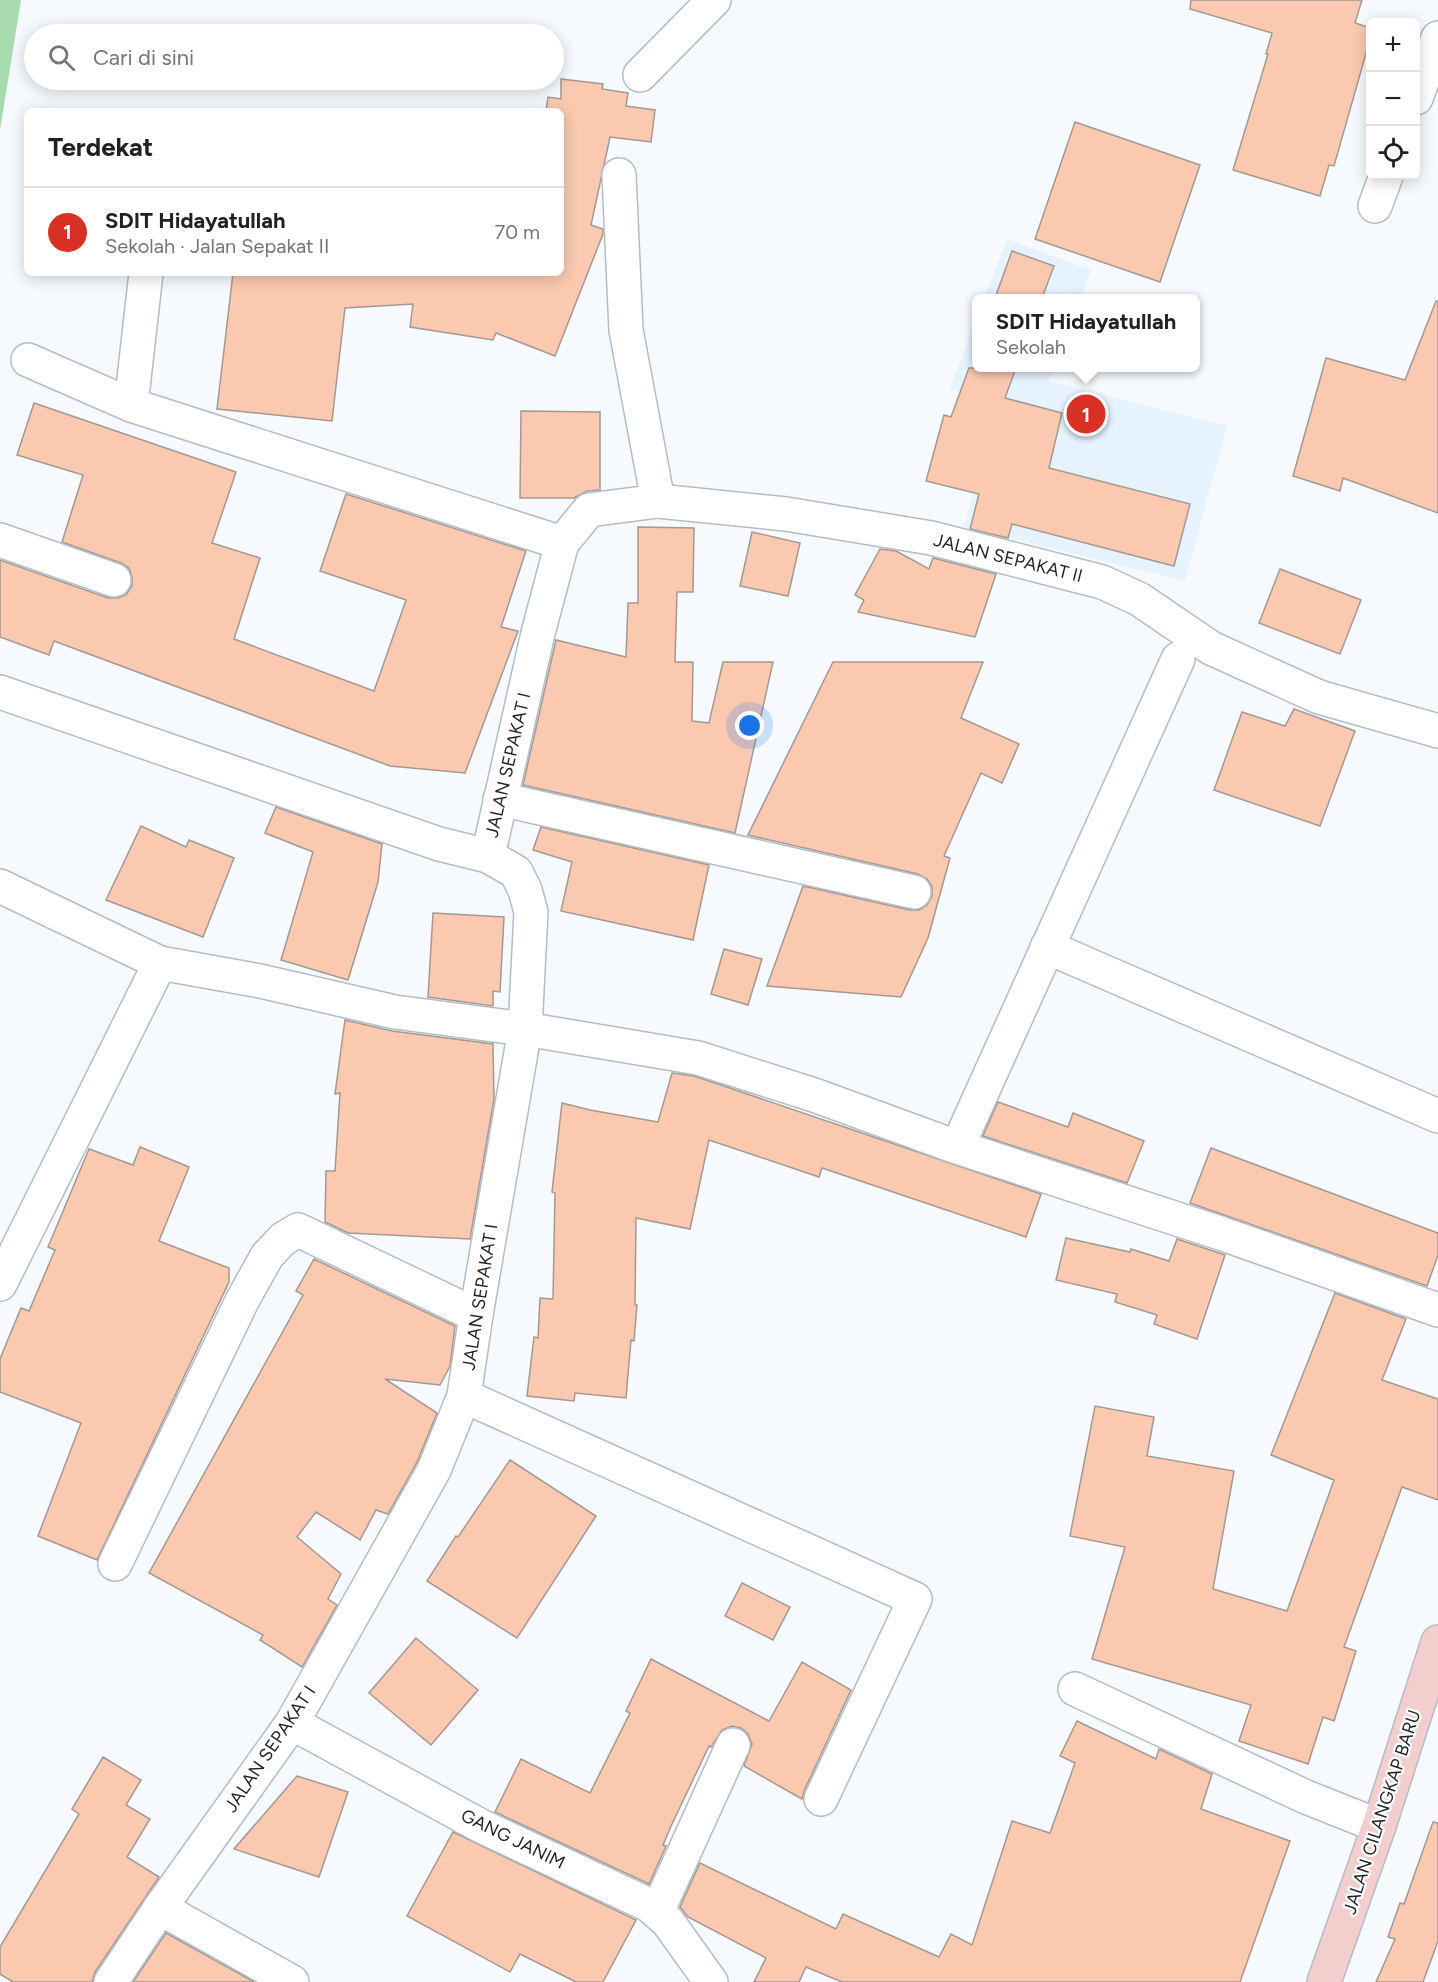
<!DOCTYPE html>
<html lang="id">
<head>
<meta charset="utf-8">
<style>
  :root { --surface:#fff; --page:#f2f2f2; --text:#202124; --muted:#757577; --line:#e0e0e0; --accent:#d93025 }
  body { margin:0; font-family:Figtree,sans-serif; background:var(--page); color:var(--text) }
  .controls { position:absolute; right:18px; top:18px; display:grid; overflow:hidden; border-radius:9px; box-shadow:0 3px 15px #0003 }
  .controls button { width:54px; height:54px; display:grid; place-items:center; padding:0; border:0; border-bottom:2px solid var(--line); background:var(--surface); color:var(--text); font:30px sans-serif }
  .you { position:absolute; left:750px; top:726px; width:21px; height:21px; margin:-15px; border:4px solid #fff; border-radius:50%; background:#1a73e8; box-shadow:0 0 0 9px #1a73e833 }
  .badge { display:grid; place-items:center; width:39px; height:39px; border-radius:50%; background:var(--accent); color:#fff; font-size:20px; font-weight:700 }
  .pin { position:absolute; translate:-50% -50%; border:3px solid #fff; box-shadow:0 2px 6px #0006 }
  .popup { position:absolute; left:972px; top:294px; width:228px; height:78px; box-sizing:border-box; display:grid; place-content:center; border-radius:9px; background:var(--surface); filter:drop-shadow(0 2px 4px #0005); font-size:20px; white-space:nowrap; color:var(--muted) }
  .popup b { font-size:22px; color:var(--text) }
  .popup::after { content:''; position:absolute; left:50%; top:100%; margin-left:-12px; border:12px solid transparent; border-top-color:var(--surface) }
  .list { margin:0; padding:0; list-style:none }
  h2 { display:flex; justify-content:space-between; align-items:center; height:78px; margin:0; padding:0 24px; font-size:26px }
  h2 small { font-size:20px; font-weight:400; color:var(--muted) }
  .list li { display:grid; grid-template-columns:39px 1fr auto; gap:18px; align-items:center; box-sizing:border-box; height:90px; padding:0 24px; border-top:2px solid var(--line) }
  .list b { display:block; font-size:22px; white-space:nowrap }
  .list p { margin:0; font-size:20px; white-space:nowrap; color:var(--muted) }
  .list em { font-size:20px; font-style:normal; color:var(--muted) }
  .icon { flex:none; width:33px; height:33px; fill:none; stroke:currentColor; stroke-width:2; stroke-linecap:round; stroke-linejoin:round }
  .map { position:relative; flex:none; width:1438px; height:1982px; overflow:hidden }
  .search { position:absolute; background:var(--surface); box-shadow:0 3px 15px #0003; left:24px; top:24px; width:540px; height:66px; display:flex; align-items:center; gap:15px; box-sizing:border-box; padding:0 21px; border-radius:33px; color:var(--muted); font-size:22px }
  .panel { position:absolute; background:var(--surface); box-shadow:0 3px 15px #0003; left:24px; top:108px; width:540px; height:168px; border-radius:9px }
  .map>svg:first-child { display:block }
  .built { fill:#e6f3ff }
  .green { fill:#a6dbaf }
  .building { fill:#fac9b0; stroke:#a49892; stroke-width:1.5 }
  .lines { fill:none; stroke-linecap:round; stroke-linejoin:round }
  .street-casing { stroke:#b3bdc5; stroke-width:36 }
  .secondary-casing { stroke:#b3bdc5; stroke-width:36 }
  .street { stroke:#fff; stroke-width:33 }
  .secondary { stroke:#f2cecc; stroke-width:33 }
  .labels { text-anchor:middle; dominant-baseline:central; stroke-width:4.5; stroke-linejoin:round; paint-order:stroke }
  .street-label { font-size:18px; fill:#1f2326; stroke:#fff }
</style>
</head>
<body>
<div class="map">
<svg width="1438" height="1982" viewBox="0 0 1438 1982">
  <rect width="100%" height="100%" fill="#f6fafe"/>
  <g class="built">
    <path d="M1007,239l84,31 -11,28h-96z"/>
    <path d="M976,318v50h78l-5,13 178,45 -42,155 -221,-54 31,-124 -45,-14z"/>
  </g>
  <path class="green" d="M0,0h21l-21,130z"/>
  <g class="building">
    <path d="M1191,0h171l-7,23 16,5v8l-37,130 -5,-1 -9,31 -87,-26 35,-116h-2l6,-21 -82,-24z"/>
    <path d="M561,79l42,5 -1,5 26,4 -2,13 29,4 -4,32 -41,-5 -19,88 12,4v5l-48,122 -59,-23 -3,7 -83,-13 3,-23 -68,4 -13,113 -115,-12 16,-136h328v-162h-15l2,-14 13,2z"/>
    <path d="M1075,122l125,43 -40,117 -125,-43z"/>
    <path d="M1012,251l42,15 -12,32h-47z"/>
    <path d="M1436,301h2v212l-95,-35 -3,13 -47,-15 33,-118 79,22z"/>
    <path d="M969,368h47l-11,30 57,15 -13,55 141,36 -16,62 -162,-42 -4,14 -38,-9 9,-35 -53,-13 18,-66 7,2z"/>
    <path d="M34,403l202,69 -24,71 48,15 -26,81 140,52 32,-91 -86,-29 26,-77 180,57 -25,76 17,4 -53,142 -75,-7 -336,-125 -5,14 -49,-18v-77l108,38h10l8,-3 6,-9v-9l-3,-9 -8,-5 -59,-21 21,-67 -66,-20z"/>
    <path d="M521,411l79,1v78l-13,1 -13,7h-54z"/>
    <path d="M638,527l56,1 -1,64h-16l-2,70h18l-1,59 17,2 14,-61h50l-38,171 -212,-48 33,-145 70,17 2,-54h10z"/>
    <path d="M752,532l48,11 -12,53 -48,-10z"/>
    <path d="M880,549l16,2 33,18 4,-11 63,16 -21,63 -117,-25 6,-12 -9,-5z"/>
    <path d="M1280,569l81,31 -21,54 -81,-31z"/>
    <path d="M833,662h150l-22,56 58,26 -17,39 -21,-10 -37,83 6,2 -22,80 -27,59 -134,-11 36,-100 107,24h9l8,-5 5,-9v-10l-5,-7 -9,-5 -170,-39z"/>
    <path d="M1294,709l61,22 -35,95 -106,-36 28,-78 43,14z"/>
    <path d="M276,807l106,37 -4,38 -30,98 -67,-20 32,-108 -48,-19z"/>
    <path d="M141,826l45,21 3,-7 45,18 -31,79 -97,-37z"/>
    <path d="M541,827l168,38 -16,75 -132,-29 11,-49 -39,-12z"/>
    <path d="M433,913l71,4 -4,75 -7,-1v15l-65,-9z"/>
    <path d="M724,949l38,10 -14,46 -37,-11z"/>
    <path d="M345,1020l47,11 101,13 1,55 -24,140 -122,-6 -23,-11 1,-51h9l5,-78 -5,1z"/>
    <path d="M672,1073l22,3 27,9 320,109 -15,43 -204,-69 -3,9 -110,-37 -19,89 -54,-11 -1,87h2l-3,36 -3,-1 -5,58 -51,-5 -1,8 -47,-5 7,-59 4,1 2,-40 13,1 2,-106 -3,-1 10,-89 28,7 68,12z"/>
    <path d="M998,1102l70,25 5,-14 71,28 -17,42 -144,-47z"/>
    <path d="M140,1147l49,20 -30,74 70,27v14l-132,278 -59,-24 43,-113 -81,-31v-33l21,-51 8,3 26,-61 -7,-3 41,-98 44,16z"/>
    <path d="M1211,1148l227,85v22l-11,31 -237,-83z"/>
    <path d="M1066,1238l64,14 1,-3 38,12 8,-22 48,16 -28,84 -43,-15 3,-9 -42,-13 2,-8 -61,-14z"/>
    <path d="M314,1259l141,67 -5,40 -10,19 -55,-6 52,34 -20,49 -29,52 -12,-4 -16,30 -44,-28 -19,25 44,37 -13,25 9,6 -35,62 -42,-27 3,-5 -114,-62 154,-278 -7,-4z"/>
    <path d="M1335,1293l71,26 -24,61 56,19v101l-36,-13 -58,160 12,4 -22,70 -11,-4 -15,47 -69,-23 12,-36 -159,-46 33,-112 -55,-11 25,-130 59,11 -7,39 87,15 -21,118 74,22 47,-131 -63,-25z"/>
    <path d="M510,1460l86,56 -79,122 -90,-57 29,-45 2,1z"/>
    <path d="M742,1583l48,24 -17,33 -48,-24z"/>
    <path d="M416,1638l62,52 -47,55 -62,-52z"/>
    <path d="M651,1659l118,62 33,-59 49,28 -47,101 -2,8 -58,-33 8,-22 -4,-10 -7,-6 -9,-2 -10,4 -11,17 -2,-1 -37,78 -9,21 3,1 -17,38 -154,-72 26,-53 69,34 40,-80 -4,-2z"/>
    <path d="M1077,1721l79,38 3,-10 53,25 -11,35 89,32 -50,141h-398l-36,-15 -7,15h-45l12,-24 -78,-41 -8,-10 20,-44 136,66 7,-15 96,43 12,-23 21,11 40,-124 38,12 25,-70 -15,-7z"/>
    <path d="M103,1757l38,23 -15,25 24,14 -23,38 32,20 -64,95 -3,10h-79l-13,-8v-27l79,-133 -7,-5z"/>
    <path d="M297,1776l51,16 -29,85 -85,-28z"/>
    <path d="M1433,1822l5,1v118l-15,41h-47l19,-43 -7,-2 12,-34 4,1z"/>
    <path d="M453,1832l183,88 -33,62h-27l-56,-28 -10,18 -103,-56z"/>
    <path d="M166,1933l88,49h-121z"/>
  </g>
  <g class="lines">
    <g class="street-casing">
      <g id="street">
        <path d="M640,75l74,-75"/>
        <path d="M1416,98l22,-60"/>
        <path d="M619,175l7,155 32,171"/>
        <path d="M1375,206l11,-30"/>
        <path d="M28,360l103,45 15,-132"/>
        <path d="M131,405l431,138"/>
        <path d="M0,540l114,40"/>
        <path d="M0,692l439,152 49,12"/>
        <path d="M500,799l414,93"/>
        <path d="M0,886l160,77"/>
        <path d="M1047,947l391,169"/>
        <path d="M965,1130l213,-471"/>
        <path d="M0,1284l160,-321 100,18 135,31 130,17 173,29 116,37 137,50 272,89 215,76"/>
        <path d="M464,1396l451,203 -94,200"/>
        <path d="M115,1564l127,-263 25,-45 16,-17 15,-9 178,85"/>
        <path d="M1075,1689l231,108 73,29"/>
        <path d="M292,1723l189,103 168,79 19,17 43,60"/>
        <path d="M160,1908l132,74"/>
        <path d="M657,1912l76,-167"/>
        <path d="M111,1982l49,-74 132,-185 142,-253 30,-74 12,-81 49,-286 6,-117 -6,-22 -9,-18 -28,-16 50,-223 24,-90 27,-33 69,-9 128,13 145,24 171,44 37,17 72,49 108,49 119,34"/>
      </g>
    </g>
    <g class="secondary-casing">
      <path id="secondary" d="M1324,1982l55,-156 59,-184"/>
    </g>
    <use href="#street" class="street"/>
    <use href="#secondary" class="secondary"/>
  </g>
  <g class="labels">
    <g class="street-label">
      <text transform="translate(1008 558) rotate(14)">JALAN SEPAKAT II</text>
      <text transform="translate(508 765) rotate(-77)">JALAN SEPAKAT I</text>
      <text transform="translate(480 1297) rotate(-81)">JALAN SEPAKAT I</text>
      <text transform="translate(270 1749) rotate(-56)">JALAN SEPAKAT I</text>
      <text transform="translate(1382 1812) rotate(-72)">JALAN CILANGKAP BARU</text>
      <text transform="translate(513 1839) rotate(26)">GANG JANIM</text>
    </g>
  </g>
</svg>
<div class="controls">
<button>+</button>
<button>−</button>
<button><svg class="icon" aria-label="locate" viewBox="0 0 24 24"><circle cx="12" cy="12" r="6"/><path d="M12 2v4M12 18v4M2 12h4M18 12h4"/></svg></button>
</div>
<div class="you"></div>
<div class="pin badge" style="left:1086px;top:414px">1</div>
<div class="popup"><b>SDIT Hidayatullah</b>Sekolah</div>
<div class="search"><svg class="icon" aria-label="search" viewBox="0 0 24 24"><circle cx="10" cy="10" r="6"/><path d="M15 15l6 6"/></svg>Cari di sini</div>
<section class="panel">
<h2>Terdekat<small></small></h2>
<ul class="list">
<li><span class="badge">1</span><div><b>SDIT Hidayatullah</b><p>Sekolah · Jalan Sepakat II</p></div><em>70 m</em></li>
</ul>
</section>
</div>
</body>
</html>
